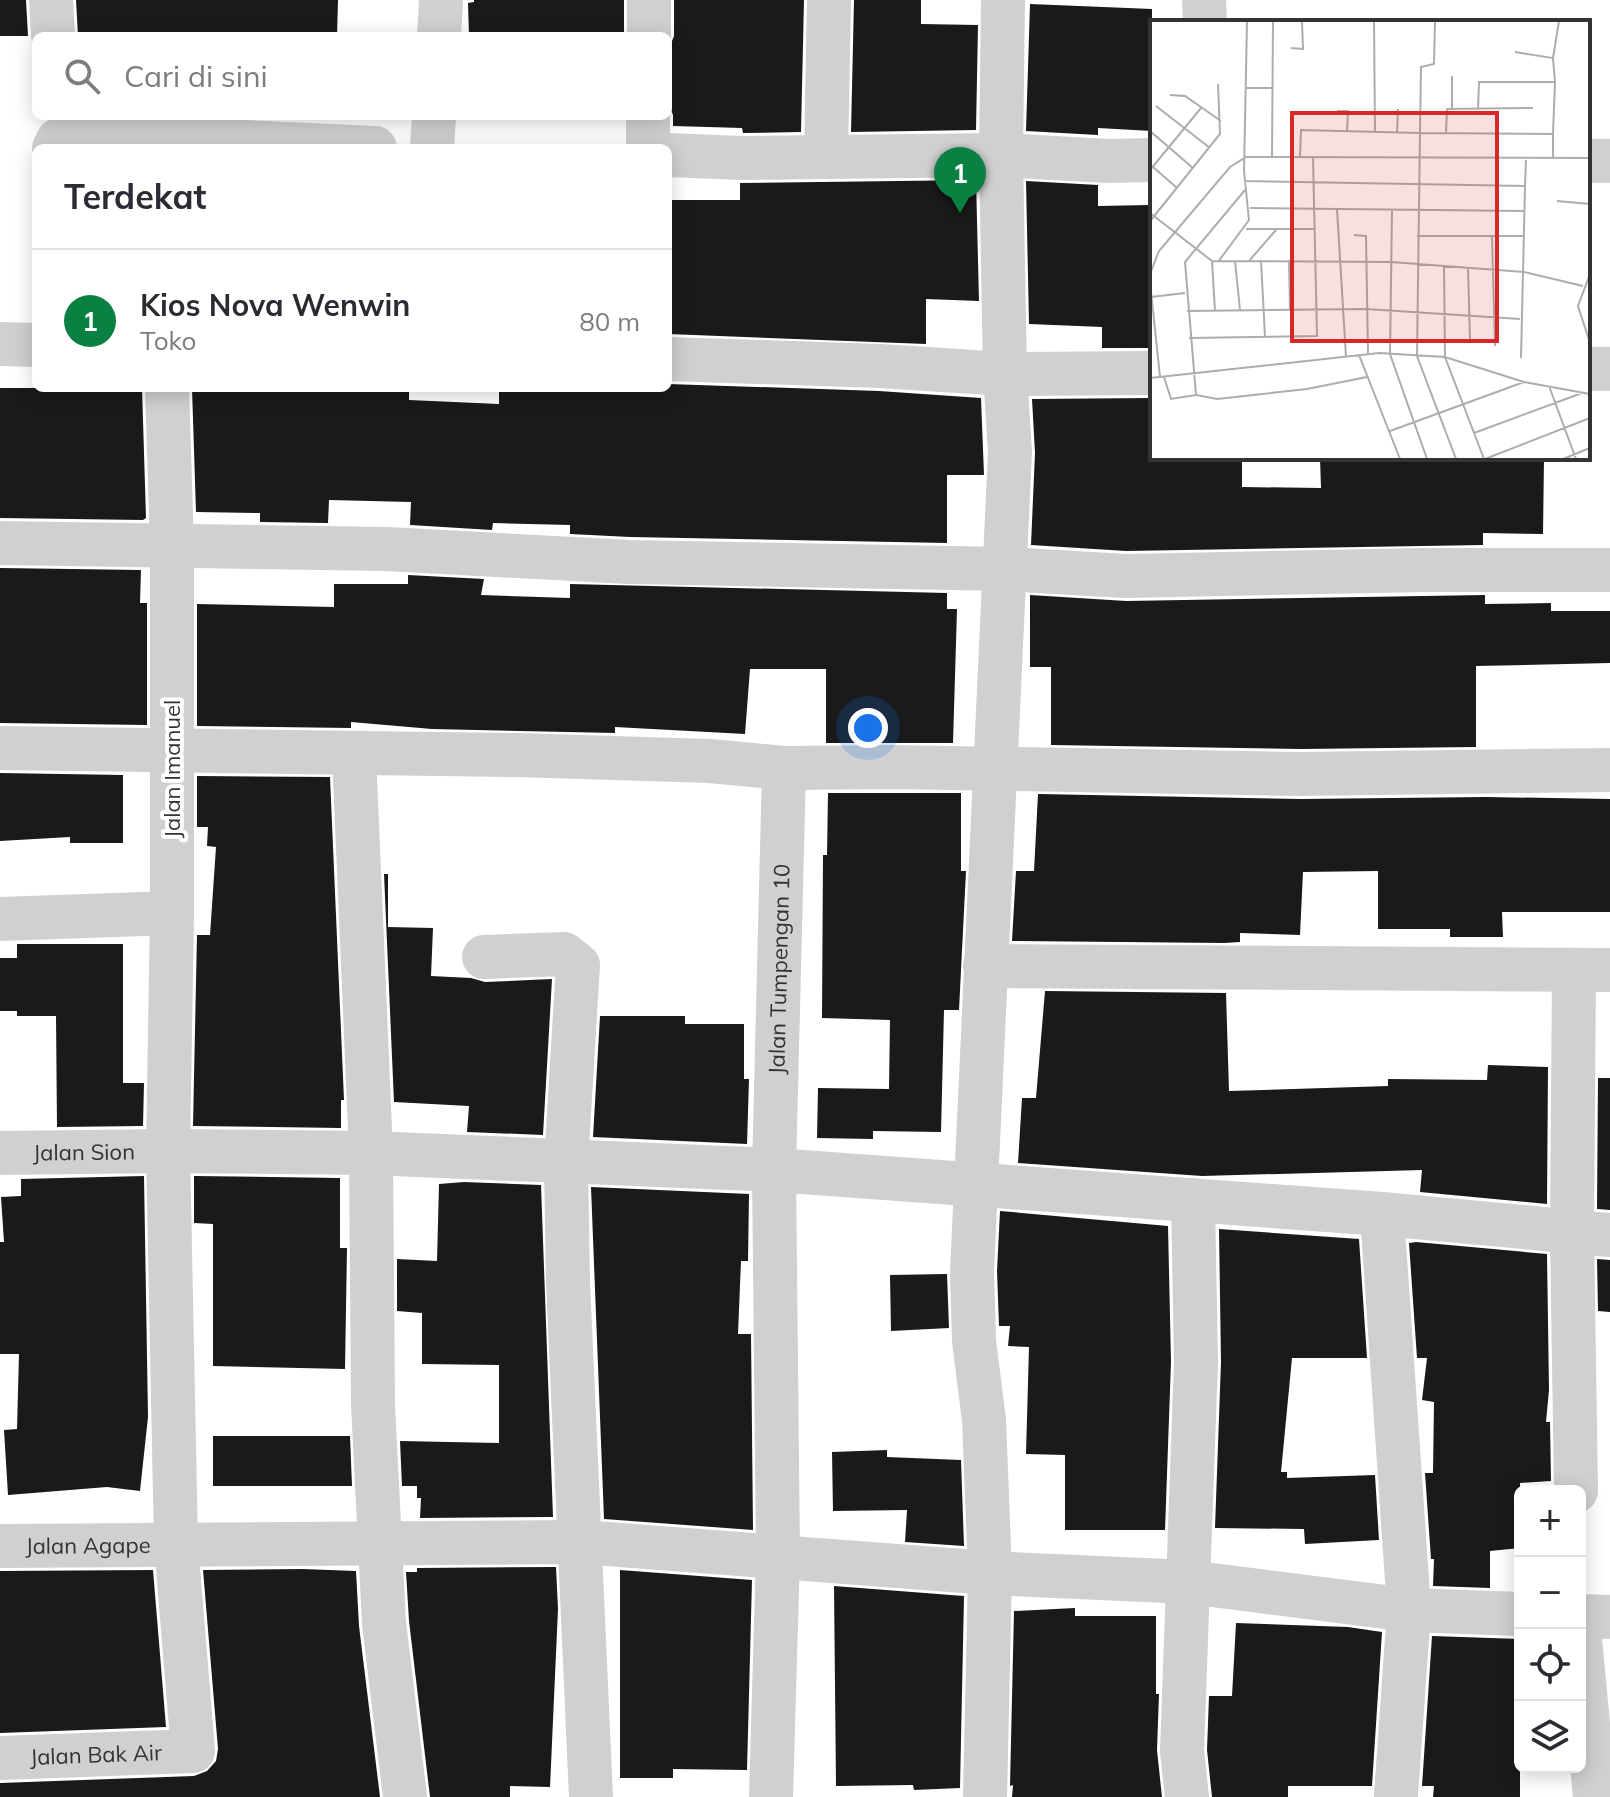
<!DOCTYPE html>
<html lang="id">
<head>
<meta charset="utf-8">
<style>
  :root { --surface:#fff; --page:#f2f2f3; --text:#2b2b33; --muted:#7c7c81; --line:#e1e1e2; --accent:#0b8043 }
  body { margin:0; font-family:Mulish,sans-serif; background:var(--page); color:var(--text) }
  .controls { position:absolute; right:24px; bottom:24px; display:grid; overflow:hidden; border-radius:12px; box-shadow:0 4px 20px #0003 }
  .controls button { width:72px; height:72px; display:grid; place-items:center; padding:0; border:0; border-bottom:2px solid var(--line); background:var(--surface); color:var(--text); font:40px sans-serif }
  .you { position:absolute; left:868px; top:728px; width:28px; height:28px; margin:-20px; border:6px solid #fff; border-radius:50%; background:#1a73e8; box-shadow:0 0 0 12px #1a73e833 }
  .badge { display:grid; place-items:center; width:52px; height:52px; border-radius:50%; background:var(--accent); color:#fff; font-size:26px; font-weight:700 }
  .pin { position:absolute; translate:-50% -66px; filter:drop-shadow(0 2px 4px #0008) }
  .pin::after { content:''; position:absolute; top:42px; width:28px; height:24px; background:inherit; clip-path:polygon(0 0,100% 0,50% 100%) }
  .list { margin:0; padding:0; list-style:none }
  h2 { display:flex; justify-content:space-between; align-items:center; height:104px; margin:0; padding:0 32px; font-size:34px }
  h2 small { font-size:26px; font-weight:400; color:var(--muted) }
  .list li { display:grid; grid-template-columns:52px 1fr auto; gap:24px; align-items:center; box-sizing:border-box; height:144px; padding:0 32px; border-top:2px solid var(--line) }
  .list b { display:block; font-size:30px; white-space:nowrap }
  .list p { margin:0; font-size:26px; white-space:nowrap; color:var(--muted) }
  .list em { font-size:26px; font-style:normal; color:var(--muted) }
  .icon { flex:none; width:44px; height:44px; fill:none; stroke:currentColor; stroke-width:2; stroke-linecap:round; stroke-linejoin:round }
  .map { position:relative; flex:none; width:1610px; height:1797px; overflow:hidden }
  .search { position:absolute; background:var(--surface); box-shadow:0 4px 20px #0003; left:32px; top:32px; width:640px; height:88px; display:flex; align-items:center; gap:20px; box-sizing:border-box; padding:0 28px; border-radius:12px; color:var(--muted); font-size:30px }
  .panel { position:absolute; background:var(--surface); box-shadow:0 4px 20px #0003; left:32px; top:144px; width:640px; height:248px; border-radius:12px }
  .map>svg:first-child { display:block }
  .building { fill:#1a1a1a }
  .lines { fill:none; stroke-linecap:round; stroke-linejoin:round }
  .street { stroke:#d0d0d0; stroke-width:44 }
  .labels { text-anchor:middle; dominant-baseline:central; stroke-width:8; stroke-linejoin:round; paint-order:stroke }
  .street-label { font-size:22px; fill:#333; stroke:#fff }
  .inset-road { fill:none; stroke:#adadad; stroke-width:2 }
  .view { fill:#d62828; fill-opacity:0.15; stroke:#d62828; stroke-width:4 }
  .inset-edge { fill:none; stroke:#333; stroke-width:4 }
</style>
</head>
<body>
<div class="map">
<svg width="1610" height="1797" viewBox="0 0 1610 1797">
  <rect width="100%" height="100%" fill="#fff"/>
  <g class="building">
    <path d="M0,0h26l2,36h-28z"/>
    <path d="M76,0h262l-1,36h-259z"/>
    <path d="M474,0h150v36h-155l-1,-33 6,-1z"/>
    <path d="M674,0h130l-3,132 -58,1 -1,-5 -69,-2v-11l-5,-13v-51l6,-15z"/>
    <path d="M854,0h67v24l57,1 -2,105 -125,2z"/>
    <path d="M1030,4l122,5v122l-54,-3v7l-72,-4z"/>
    <path d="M976,180l3,121 -53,-2v45l-258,-10v-134h72v-17z"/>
    <path d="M1026,181l72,4v21l51,-1 3,143h-50v-21l-73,-3z"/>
    <path d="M668,384l211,7 102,7 3,77h-37v68l-317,-6 -60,-3v-9l-77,-2 -1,7 -82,-5 1,-23 -82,-2 -1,23 -68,-1v-9l-64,-1 -4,-124 217,2v10l90,4v-16h169z"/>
    <path d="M0,388h142l4,130 -3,2 -143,-2z"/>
    <path d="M1152,398v60h90v29l79,1 -1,-30h224l-1,76 -60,-1v12l-357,6 -95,-6 4,-92 -3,-54z"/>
    <path d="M0,568l141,2 -1,33h7v122l-147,-2z"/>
    <path d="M408,575l76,4 -3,16 89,3v-14l377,9v16h10l-4,134h-127v-74h-76l-5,65 -130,-7v6l-183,-4 -81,-7v6l-154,-2v-122l137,3v-23h74z"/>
    <path d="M1030,595l96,6 359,-6v9l66,-1v8h59v52l-134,3v81l-175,2 -250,-4v-78h-21z"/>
    <path d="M0,773l123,2v68h-53v-6l-70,4z"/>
    <path d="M197,776l133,1 14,323h-3v28l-148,-2 4,-191h13l6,-88 -9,-1 1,-19h-11z"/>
    <path d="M828,793h133v78h5l-7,139h-15l-3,122 -68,-1v8l-56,-1 1,-50 71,1 1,-69 -68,-2 1,-163h4z"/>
    <path d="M1038,794l263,5 185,-2 124,2v113h-108l1,25h-53v-8h-72v-58l-75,1 -3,63 -60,-2v9l-16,1 -212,-2 4,-70h18z"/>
    <path d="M384,874h4v53l45,1 -2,48 40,2 14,4 67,-3 -9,156 -76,-3 2,-26 -75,-4z"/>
    <path d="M17,944h106v139h21l-1,43 -86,1 -1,-111h-39v-5h-17v-53h17z"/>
    <path d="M1045,991l181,2 3,98 159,-5v-7l99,1 1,-15 60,2 -1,137 -127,-12 2,-22 -220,6 -184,-13 4,-65h14z"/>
    <path d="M600,1016h85v8h59v55h5l-2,65 -154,-7z"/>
    <path d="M1598,1078h12v132l-13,-1z"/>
    <path d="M144,1176l4,241 -8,74 -33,-4 -99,8 -4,-65 13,-1 2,-75h-19v-112h4l-3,-45 20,-1v-17z"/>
    <path d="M194,1176l146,2v70h7l-2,121 -132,-3v-142l-19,-1z"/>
    <path d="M464,1182l77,3 12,332 -133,1 1,-20h-4v-12h-15l-2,-45 99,2v-78l-77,-1v-51l-25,-2v-52l40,2 2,-77z"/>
    <path d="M591,1187l158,7 -1,67h-7l-3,73h13l2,196 -149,-11z"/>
    <path d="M1000,1211l168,15 3,136 -6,168h-100v-75l-39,-1 3,-107 -21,-1 2,-20h-11l-2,-55z"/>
    <path d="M1219,1229l140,10 8,119h-75l-11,114h6v6l88,-3 4,65 -74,4 -1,-15 -89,-1 6,-166z"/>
    <path d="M1416,1242l131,12 2,136 -3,32h4l1,59 -31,2v65l-30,3v37l-57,-2 1,-27h-3l-6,-86h8l1,-71 -12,-2 5,-42h-10l-8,-115z"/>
    <path d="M1597,1259l13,1v52l-12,-1z"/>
    <path d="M947,1274l2,54 -58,3 -1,-56z"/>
    <path d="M213,1436h137l2,50h-139z"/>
    <path d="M887,1450v7l74,3 3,86 -59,-4 2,-32 -74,1 -1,-59z"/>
    <path d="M556,1567l2,42 -8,178 -40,-1v11h-80l-21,-176 -3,-49h11v-4z"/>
    <path d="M302,1569l54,2 3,55 21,171h-380v-14l194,-7 13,-5 9,-10 2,-12 -15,-179z"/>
    <path d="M153,1570l13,157 -166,6v-162z"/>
    <path d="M620,1570l132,10 -5,190 -74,-1v9h-53z"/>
    <path d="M834,1586l130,10 -4,192 -46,2 -1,-5 -77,1z"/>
    <path d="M1075,1608v8h81v78h3l-2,56 5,47h-150l1,-12 -3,1 4,-175z"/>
    <path d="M1236,1623l112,4 34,5 -10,154h-84v11h-76l-5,-47 2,-54h23z"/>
    <path d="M1432,1636l88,3v158h-87l1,-11h-12z"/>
  </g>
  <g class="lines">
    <g class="street">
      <path d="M51,0l2,36"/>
      <path d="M1204,0l1,22"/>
      <path d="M439,36l2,-36"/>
      <path d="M649,36v-36"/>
      <path d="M54,148l4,-8 10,-6 307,14"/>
      <path d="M432,148l2,-32"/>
      <path d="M648,148v-32"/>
      <path d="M668,155l73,3 260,-3 2,-155"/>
      <path d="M826,155l3,-155"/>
      <path d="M1588,161h22"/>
      <path d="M0,344l36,1"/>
      <path d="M668,359l212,7 125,8 147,-1"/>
      <path d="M1588,369h22"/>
      <path d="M0,543l387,6 242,13 376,7 121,7 300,-6h184"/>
      <path d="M0,748l516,7 194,6 74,7 110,-1 407,7 309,-4"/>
      <path d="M354,754l17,399 2,252 11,218 21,174"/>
      <path d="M0,919l172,-6"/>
      <path d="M484,957l80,-3 14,11 -12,198 2,119 23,515"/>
      <path d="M985,966l625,4"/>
      <path d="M1574,970l-2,263 4,258"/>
      <path id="s1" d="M0,1153l168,-2 203,2 403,17 608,44 228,21"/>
      <path d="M1382,1214l27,396 -13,185"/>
      <path id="s2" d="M0,1546l581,-4 409,31 199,9 220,28 111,4"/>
      <path d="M1580,1616l30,1"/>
      <path d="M1580,1639l15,158"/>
      <path id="s3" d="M0,1758l193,-7 -17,-207 -8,-393 4,-238v-368l-5,-157"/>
      <path id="s4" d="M771,1797l7,-242 -4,-385 10,-402"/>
      <path d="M985,1797l5,-224 -6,-153 -10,-79 -2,-70 38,-819 -5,-78 -4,-219 107,6 44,-1"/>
      <path d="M1187,1797l-5,-46 14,-389 -3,-162"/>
    </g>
  </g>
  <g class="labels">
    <g class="street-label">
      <text transform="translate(172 769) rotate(-90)">Jalan Imanuel</text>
      <text stroke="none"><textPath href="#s4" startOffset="828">Jalan Tumpengan 10</textPath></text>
      <text stroke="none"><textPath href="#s1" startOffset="84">Jalan Sion</textPath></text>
      <text stroke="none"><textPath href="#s2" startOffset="88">Jalan Agape</textPath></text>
      <text stroke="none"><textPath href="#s3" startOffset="96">Jalan Bak Air</textPath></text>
    </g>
  </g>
  <g transform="translate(1150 20)">
    <rect width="440" height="440" fill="#fff"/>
    <path class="inset-road" d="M224,1l1,112M141,28l12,1 -1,-28M365,32l38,6 2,24M403,38l6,-37M96,68h26M20,75l15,1 36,25M6,86l54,42M302,88v-32M187,91h11l-1,21M0,111l43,37M247,113l1,-24M296,113l1,-24 86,-1M122,136l1,-135M150,137l1,-27 119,3 1,-66 13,-3 1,-43M403,139v-25M3,147l24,21M0,150l51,-62M94,161l281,5 1,-26M95,170l-60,72 11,133 21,4 90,-10 60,-12M407,181l33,3M100,188l275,3M187,189l9,148M242,191l-2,143 37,105M0,193l62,48 179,1 133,10 59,14M1,200l69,-86 -2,-50M96,209h68M204,215l12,1 2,117M267,216h108M342,216l3,110M111,240l4,77M139,240l1,50M62,241l3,50M85,241l5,49M99,241l27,-31M68,242l31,-42 -5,-49 3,-150M294,246l1,91 39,102M318,247l2,74M0,254l9,-23 71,-84 16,-10 344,1M440,254l-12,32 12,37M0,262l10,95M1,277l34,-4M37,291l179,-2 154,10M39,318l128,-2 -4,-179M209,335l41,104M371,338l4,-172M14,357l7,22 25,-4M0,358l229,-25 66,4 79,25 66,12M399,366l27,73M240,411l134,-49M324,413l108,-40M306,439l-39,-103 3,-223 133,1 2,-52h-76l-1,27M335,439l105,-41M413,439l27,-11"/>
    <path class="view" d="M142,93h205v228h-205z"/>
    <rect width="440" height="440" class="inset-edge"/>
  </g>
</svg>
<div class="controls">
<button>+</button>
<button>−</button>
<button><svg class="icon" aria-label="locate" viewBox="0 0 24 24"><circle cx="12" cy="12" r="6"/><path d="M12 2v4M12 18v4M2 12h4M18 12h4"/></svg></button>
<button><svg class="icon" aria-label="layers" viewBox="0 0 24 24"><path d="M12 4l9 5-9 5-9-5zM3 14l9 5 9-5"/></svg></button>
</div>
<div class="you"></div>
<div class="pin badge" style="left:960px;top:213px">1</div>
<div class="search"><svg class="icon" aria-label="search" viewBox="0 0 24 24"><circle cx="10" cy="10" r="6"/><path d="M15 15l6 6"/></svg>Cari di sini</div>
<section class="panel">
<h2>Terdekat<small></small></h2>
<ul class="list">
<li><span class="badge">1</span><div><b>Kios Nova Wenwin</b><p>Toko</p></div><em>80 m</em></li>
</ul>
</section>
</div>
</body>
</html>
